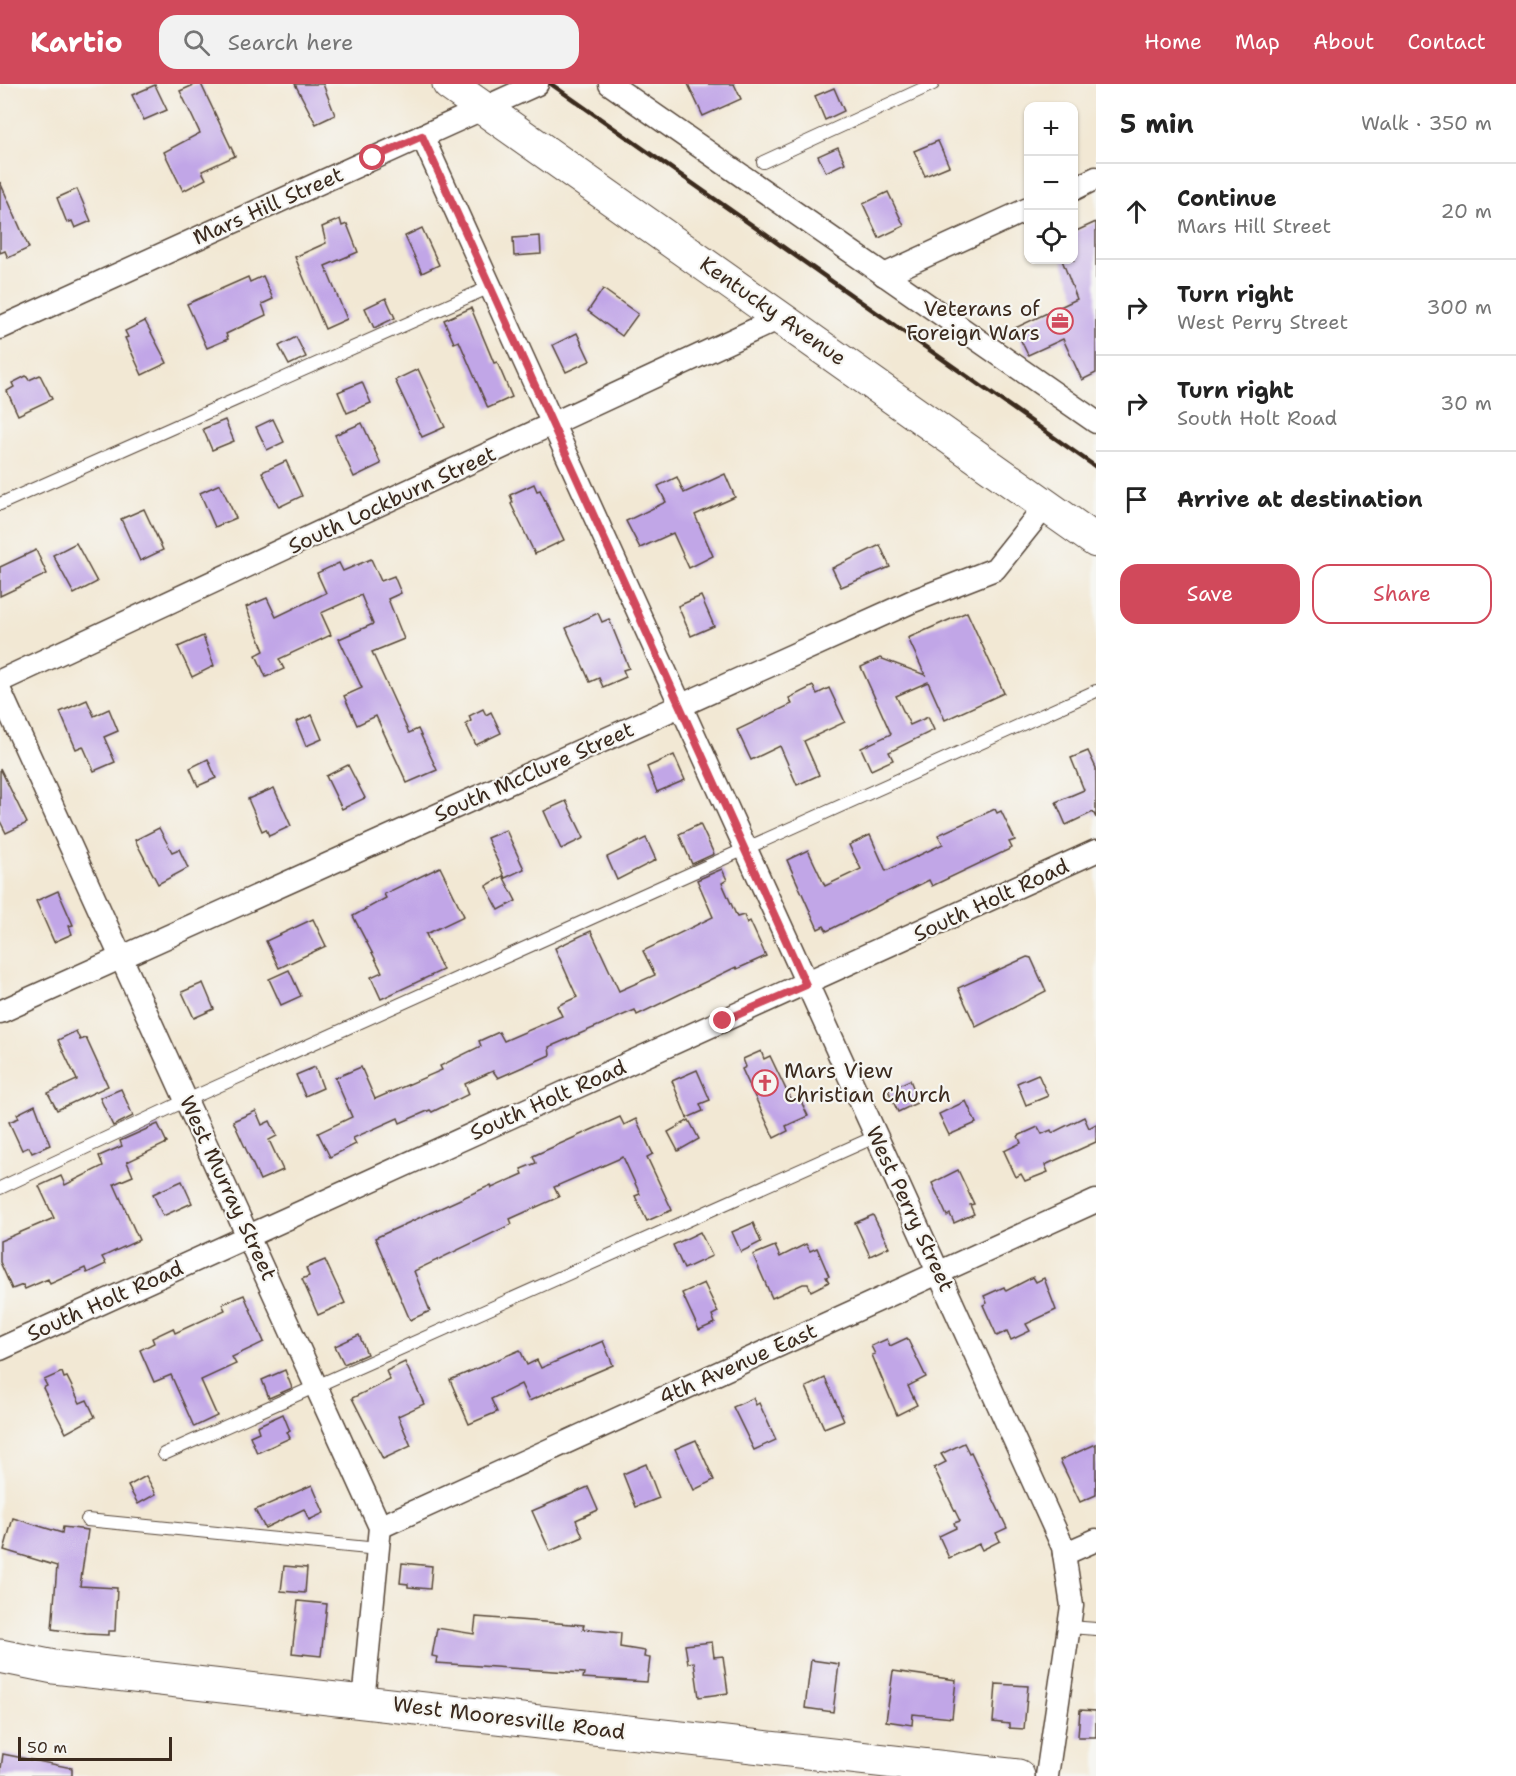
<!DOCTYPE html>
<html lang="en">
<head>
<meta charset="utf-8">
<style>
  :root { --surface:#fff; --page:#f2f2f2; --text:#222; --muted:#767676; --line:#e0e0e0; --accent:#d1495b }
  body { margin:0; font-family:"Shantell Sans",sans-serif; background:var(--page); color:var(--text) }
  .controls { position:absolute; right:18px; top:18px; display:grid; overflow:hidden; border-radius:12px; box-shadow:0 2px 4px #0004 }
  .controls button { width:54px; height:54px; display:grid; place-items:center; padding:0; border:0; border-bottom:2px solid var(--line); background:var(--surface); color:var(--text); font:30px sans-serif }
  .scale { position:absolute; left:18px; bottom:15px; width:154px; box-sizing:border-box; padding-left:6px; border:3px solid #3b2a1e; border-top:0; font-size:16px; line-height:21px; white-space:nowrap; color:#3b2a1e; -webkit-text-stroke:4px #f6f6f2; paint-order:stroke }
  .stop { position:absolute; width:18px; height:18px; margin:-14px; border:4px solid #d1495b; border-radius:50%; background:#fff }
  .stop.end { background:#d1495b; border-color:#fff; box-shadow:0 2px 6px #0008 }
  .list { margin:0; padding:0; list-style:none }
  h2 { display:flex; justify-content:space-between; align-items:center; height:78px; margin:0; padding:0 24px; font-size:26px }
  h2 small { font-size:20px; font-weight:400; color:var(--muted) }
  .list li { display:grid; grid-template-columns:39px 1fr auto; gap:18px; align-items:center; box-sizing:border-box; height:96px; padding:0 24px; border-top:2px solid var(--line) }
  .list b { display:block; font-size:22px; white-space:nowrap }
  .list p { margin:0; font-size:20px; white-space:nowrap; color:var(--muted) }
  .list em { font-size:20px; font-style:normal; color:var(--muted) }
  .actions { display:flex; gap:12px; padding:18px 24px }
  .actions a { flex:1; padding:14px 0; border:2px solid var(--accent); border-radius:18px; text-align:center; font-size:21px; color:var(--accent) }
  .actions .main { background:var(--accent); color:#fff }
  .icon { flex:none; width:33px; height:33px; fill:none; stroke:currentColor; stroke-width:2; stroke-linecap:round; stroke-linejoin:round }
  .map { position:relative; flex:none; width:1096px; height:1692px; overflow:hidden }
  header { display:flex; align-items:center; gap:36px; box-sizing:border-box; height:84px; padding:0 30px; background:var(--accent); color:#fff }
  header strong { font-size:28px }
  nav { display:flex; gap:33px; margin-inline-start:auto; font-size:21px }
  .search { width:420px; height:54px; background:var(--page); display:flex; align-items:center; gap:15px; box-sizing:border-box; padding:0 21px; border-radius:18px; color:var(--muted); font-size:22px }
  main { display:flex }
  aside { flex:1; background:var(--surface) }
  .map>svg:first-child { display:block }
  .building { fill:#c1a6e7 }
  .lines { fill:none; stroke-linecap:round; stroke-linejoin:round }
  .service-casing { stroke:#564639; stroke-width:14 }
  .minor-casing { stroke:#564639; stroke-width:25 }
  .secondary-casing { stroke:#564639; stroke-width:35 }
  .primary-casing { stroke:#564639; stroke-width:35 }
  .service { stroke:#fff; stroke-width:12 }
  .minor { stroke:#fff; stroke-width:22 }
  .secondary { stroke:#fff; stroke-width:33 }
  .primary { stroke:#fff; stroke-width:33 }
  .rail { stroke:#3b2a1e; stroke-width:4.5 }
  .route { stroke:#d1495b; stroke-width:8 }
  .labels { text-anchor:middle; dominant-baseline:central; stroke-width:4.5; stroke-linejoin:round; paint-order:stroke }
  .street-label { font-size:21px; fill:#3b2a1e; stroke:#f6f6f2 }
  .poi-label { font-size:21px; fill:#3b2a1e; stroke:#f6f6f2; text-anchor:end }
</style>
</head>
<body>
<header>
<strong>Kartio</strong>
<div class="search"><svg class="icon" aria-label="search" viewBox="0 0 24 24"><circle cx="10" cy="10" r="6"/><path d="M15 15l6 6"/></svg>Search here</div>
<nav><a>Home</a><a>Map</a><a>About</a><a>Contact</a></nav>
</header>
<main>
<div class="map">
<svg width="1096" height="1692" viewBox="0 0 1096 1692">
  <rect width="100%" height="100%" fill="#f6f6f2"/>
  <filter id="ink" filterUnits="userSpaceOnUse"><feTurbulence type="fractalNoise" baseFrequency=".0167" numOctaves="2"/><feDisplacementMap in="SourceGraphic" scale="12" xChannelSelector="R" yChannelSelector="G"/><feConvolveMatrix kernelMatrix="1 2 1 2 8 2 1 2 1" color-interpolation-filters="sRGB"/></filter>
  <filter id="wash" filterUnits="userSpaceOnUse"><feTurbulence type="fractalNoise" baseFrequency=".008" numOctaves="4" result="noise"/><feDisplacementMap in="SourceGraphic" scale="24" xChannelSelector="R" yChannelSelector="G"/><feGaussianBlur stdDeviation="1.35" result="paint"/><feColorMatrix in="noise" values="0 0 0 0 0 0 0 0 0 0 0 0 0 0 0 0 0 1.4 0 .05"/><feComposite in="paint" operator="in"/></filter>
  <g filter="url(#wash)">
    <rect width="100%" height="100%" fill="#f2e8d4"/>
    <g id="blocks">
      <g class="building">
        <path d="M196,0h5l34,72 -33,15 4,8 -23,12 -19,-39 36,-19 -20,-42z"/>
        <path d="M295,0h28l12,31 -19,9z"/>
        <path d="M688,0h46l7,15 -38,17z"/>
        <path d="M155,1l12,25 -23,10 -12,-25z"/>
        <path d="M834,4l10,23 -19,9 -10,-24z"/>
        <path d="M938,57l11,25 -24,10 -11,-25z"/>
        <path d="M838,63l7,16 -19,9 -8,-16z"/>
        <path d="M0,98l29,66 -21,10 -3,-7 -5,2z"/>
        <path d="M77,105l14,32 -16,7 -3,-7 -5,2 -10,-25z"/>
        <path d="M888,108l16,34 -25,12 -16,-34z"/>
        <path d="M340,135l2,7 5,-2 11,28 -33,14 22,53 -22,10 -30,-72 31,-14 -4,-16z"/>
        <path d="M1096,138v151l-14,7 -19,-41 -35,16 -13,-27 62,-29 -15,-39h12v-28z"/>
        <path d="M422,144l17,37 -17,8 -17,-37z"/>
        <path d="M540,152l1,18 -27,2 -1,-18z"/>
        <path d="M263,192l10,23 -11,5 4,11 -40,19 2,5 -21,9 -20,-44 61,-27 2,5z"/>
        <path d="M603,205l35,25 -16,22 -34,-25z"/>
        <path d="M386,214l9,20 -21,10 -9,-20z"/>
        <path d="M471,224l23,55 3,-1 15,35 -24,11 -29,-67 -5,2 -10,-23z"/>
        <path d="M145,237l22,42 -25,12 -17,-37 3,-1 -3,-6z"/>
        <path d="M577,249l13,28 -24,11 -13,-27z"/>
        <path d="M296,253l10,20 -17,8 -10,-19z"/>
        <path d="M418,285l27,58 -23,10 -27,-57z"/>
        <path d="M40,291l12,24 -34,16 -11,-24 7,-4 -2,-4 14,-7 3,4z"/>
        <path d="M362,298l9,21 -24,10 -9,-21z"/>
        <path d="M273,335l11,23 -17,8 -11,-23z"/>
        <path d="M225,336l9,21 -22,9 -9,-21z"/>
        <path d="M362,339l19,41 -27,13 -19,-42z"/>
        <path d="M286,377l16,35 -23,11 -17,-35z"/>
        <path d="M725,390l10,23 -40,18 18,41 -24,12 -16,-35 -33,15 -14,-27 40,-19 -8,-16 19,-9 7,16z"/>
        <path d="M220,400l16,34 -21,9 -15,-34z"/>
        <path d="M534,400l3,7 3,-1 24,50 -29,14 -24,-50 2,-2 -3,-7z"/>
        <path d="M144,425l19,41 -23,11 -19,-42z"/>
        <path d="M76,459l21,39 -23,12 -21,-39z"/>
        <path d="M880,461l10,22 -49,20 -9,-19z"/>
        <path d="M36,466l11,24 -47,22v-29z"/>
        <path d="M371,475l10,22 13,-5 7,17 -13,6 16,40 -32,13 37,81 9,-4 19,41 -30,13 -31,-67 -19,9 -13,-29 18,-8 -23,-49 34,-15 -12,-29 -40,18 10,22 -52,24 5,10 -18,8 -10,-22 8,-4 -18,-44 21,-9 9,19 50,-24 -9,-20 22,-10 4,8z"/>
        <path d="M701,512l13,30 -23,10 -13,-30z"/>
        <path d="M967,528l37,81 -59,27 -17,-38 -32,14 14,29 18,-8 6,13 -45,22 4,8 -22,10 -10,-22 30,-14 -30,-67 19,-9 45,17 -17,-37z"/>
        <path d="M598,529l4,9 7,-3 20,49 -6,2 3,7 -23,10 -4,-9 -9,4 -24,-54z"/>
        <path d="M203,552l11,30 -22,11 -14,-30z"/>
        <path d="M813,602l4,8 12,-6 16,34 -41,19 15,34 -22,10 -17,-39 -29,14 -14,-30 55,-26 -3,-6z"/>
        <path d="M87,616l7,16 15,-7 9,22 -14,6 11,25 -21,9 -11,-25 -7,3 -16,-37z"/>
        <path d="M483,625l3,6 5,-3 10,21 -25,12 -10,-21 5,-3 -2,-5z"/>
        <path d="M312,631l10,24 -16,7 -10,-24z"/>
        <path d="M1088,667l8,17v50l-3,-6 -27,13 -10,-23 28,-12 -13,-32z"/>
        <path d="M674,671l11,25 -28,12 -10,-25z"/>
        <path d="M208,675l8,19 -18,8 -8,-18z"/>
        <path d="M348,681l17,33 -23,11 -16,-33z"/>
        <path d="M0,684l27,55 -21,10 -6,-12z"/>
        <path d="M274,704l17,38 -22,10 -3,-7 -4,2 -14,-32z"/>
        <path d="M566,717l18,37 -23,11 -17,-38z"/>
        <path d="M995,725l2,4 4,-2 14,29 -6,2 3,6 -80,38 -3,-6 -102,51 -3,-5 -6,3 -31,-69 21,-10 17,36 36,-17 -12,-24 21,-10 16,36 57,-27 -5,-9z"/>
        <path d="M700,740l14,30 -22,10 -13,-30z"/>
        <path d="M159,744l13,24 7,-3 9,19 -30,16 -23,-44z"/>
        <path d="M506,746l18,39 -19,9 -18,-40z"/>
        <path d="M646,754l10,22 -39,20 -10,-23z"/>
        <path d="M440,783l24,49 -38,18 17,36 -62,29 -10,-22 11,-5 -29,-56 33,-18 -2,-4z"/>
        <path d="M722,785l5,11 -5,3 15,34 7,-2 3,8 3,-2 16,35 -29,13 -1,-2 -99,48 -2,-5 -86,37 1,8 -52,23 -5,-7 -28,13 4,10 -37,18 -2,-2 -30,13 -2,-5 -45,20 3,6 -26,13 -12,-24 34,-16 -17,-39 26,-11 14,32 67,-29 -2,-4 41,-20 -2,-5 20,-9 5,9 58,-25 -5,-10 20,-9 -22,-49 36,-17 28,60 36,-16 -12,-24 70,-34 -16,-37z"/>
        <path d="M503,792l13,25 -17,9 -13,-24z"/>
        <path d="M58,807l15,34 -4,1 3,8 -18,8 -18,-41z"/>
        <path d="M313,835l13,27 -47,22 -13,-27z"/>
        <path d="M1027,873l4,1 15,33 -70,36 -18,-39z"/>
        <path d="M289,886l12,26 -20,9 -12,-26z"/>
        <path d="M203,899l11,26 -20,9 -12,-26z"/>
        <path d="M76,947l4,9 6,-2 22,48 -51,24 -9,-17 29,-13 -19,-40z"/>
        <path d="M761,967l3,8 6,-3 21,44 8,-3 9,19 -22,10 2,5 -14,7 -32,-69 4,-2 -3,-8z"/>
        <path d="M315,983l8,21 -18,8 -9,-21z"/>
        <path d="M697,986l13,30 -10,4 3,7 -16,7 -15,-37z"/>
        <path d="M1038,990l10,22 -22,9 -9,-22z"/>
        <path d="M910,996l9,22 -21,10 -10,-22z"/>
        <path d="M121,1005l12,27 -20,10 -13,-28z"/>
        <path d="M966,1017l10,22 -27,12 -10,-21z"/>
        <path d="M35,1021l15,40 -18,8 -3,-6 -7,3 -13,-28 10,-4 -2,-4z"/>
        <path d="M256,1027l6,14 8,-4 7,15 -8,4 14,30 -23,10 -27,-59z"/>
        <path d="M620,1033l4,8 12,-6 17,35 -6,3 25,53 -25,11 -12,-25 5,-2 -17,-37 -69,30 5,10 -49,22 2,5 -98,47 16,40 -20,9 -35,-82 116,-53 1,3 31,-14 -2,-5 15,-6 -3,-7z"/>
        <path d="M1084,1033l5,11 7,-4v18l-51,23 3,7 -23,9 -4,-7 -5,3 -12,-26 17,-8 -3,-7 20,-9 4,7 9,-4 1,3z"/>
        <path d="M689,1036l10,19 -21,12 -10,-19z"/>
        <path d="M158,1040l9,19 -40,19 6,14 -19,8 25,56 -37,17 4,7 -19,9 -2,-5 -35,16 -2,-5 -23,10 -2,-4 -11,4 -12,-27v-21l54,-23 -15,-32 22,-10 4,9 38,-19 -4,-10 23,-10 -2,-5z"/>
        <path d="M958,1086l16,34 -4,1 4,9 -20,9 -4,-9 -3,2 -15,-33z"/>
        <path d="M182,1097l10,22 -29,13 -10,-22z"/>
        <path d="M873,1131l16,32 -19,9 -15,-33z"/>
        <path d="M753,1139l8,19 -20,10 -9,-20z"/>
        <path d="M700,1148l12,24 -28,13 -11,-24z"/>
        <path d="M806,1160l4,7 7,-3 12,28 -3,1 3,5 -18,9 -3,-7h-5l-31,14 -19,-43 22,-9 5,11z"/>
        <path d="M325,1176l20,43 -27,12 -16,-36 7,-3 -3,-8z"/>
        <path d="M1033,1193l3,5 8,-4 12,32 -30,14 4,7 -19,9 -4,-9 -10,5 -14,-31 4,-2 -3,-7 20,-9 2,4z"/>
        <path d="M704,1199l14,29 -6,3 3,8 -16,7 -17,-37z"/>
        <path d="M244,1211l20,47 -32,15 4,7 -35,16 16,36 -23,11 -23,-52 -17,7 -14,-32 14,-7 -2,-5 21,-10 2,5 50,-23 -3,-6z"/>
        <path d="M359,1251l8,19 -23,10 -9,-18z"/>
        <path d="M907,1254l19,39 -18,9 9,19 -20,10 -25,-60 3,-1 -4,-8 16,-7 3,7z"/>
        <path d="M603,1257l10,24 -84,36 -8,-17 -30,15 6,13 -28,12 -19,-44 70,-30 7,15 10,-5 4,8z"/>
        <path d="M405,1278l19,42 -26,12 13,30 -28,13 -31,-61 38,-18 -4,-9z"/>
        <path d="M285,1286l7,18 -23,10 -7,-18z"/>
        <path d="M62,1288l2,6 3,-1 13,26 7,-3 8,17 -29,16 -23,-45 4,-2 -3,-6z"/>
        <path d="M825,1294l19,42 -20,8 -18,-41z"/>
        <path d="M753,1314l3,7 3,-2 17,37 -22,10 -21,-43z"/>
        <path d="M283,1330l7,17 -3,1 3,6 -33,15 -7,-17 9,-4 -2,-6z"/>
        <path d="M696,1356l18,40 -20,10 -19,-41z"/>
        <path d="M964,1359l5,10 2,-1 36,76 -11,5 4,8 -18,9 -3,-6 -30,14 -10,-22 17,-8 -2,-5 6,-2 -26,-53 12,-6 -5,-8z"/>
        <path d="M1096,1360v51l-16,7 -20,-42z"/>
        <path d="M646,1380l13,34 -23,9 -13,-33z"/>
        <path d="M146,1392l10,18 -18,10 -10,-18z"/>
        <path d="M312,1401l12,28 -15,7 -5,-11 -39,19 -10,-18z"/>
        <path d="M588,1403l10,23 -22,10 7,17 -33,14 -18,-40z"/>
        <path d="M13,1434l49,15 1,-6 25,3 -8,56 37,2 -2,43h-7v4l-22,-1 -34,-5 5,-63 -53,-16z"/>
        <path d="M402,1479l30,3 -2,23 -22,-2v-3l-8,-1z"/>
        <path d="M284,1482l23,2 -2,25 -24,-2z"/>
        <path d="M298,1517l29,3 -6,52 -29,-3z"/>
        <path d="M476,1533l108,8 -1,4 38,4 -1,14 25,4 -1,6 6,1 -3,24 -64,-4 1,-5 -148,-10 1,-6 -5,-1 5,-28 37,6z"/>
        <path d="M712,1558l2,15 9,-1 5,37 -29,4 -5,-35 -6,1 -3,-18z"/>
        <path d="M811,1576l28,4 -6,48 -28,-4z"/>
        <path d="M893,1587l63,9 -4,38 -39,-4 -1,11 -26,-4z"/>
        <path d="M996,1600l32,2 -4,43 -15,-1v-4l-16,-2z"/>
        <path d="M1080,1626l16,1v26h-18z"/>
        <path d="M3,1670l69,14v8h-72z"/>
      </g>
    </g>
  </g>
  <g filter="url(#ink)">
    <use href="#blocks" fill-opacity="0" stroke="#564639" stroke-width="1.5"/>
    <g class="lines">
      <g class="service-casing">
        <g id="service">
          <path d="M763,78l170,-78"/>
          <path d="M0,420l490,-217"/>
          <path d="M0,1104l187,-88 909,-409"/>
          <path d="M164,1370l713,-318"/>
          <path d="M87,1436l291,29"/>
          <path d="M1070,1543l26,2"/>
        </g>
      </g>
      <g class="minor-casing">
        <g id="minor">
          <path d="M610,0l486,338"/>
          <path d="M422,52l641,1411 9,59 -25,170"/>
          <path d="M1074,105l22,-11"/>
          <path d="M884,191l144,-66"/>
          <path d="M0,244l537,-244"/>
          <path d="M0,597l782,-364"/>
          <path d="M0,607l380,836 -17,175"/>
          <path d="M0,928l913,-411 82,-32 51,-64"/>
          <path d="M0,1265l1096,-498"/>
          <path d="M380,1443l716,-326"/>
          <path d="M1064,1470l32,-14"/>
        </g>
      </g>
      <g class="secondary-casing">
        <path id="secondary" d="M0,1572l54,11 964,109"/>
      </g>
      <g class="primary-casing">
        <path id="primary" d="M449,0l647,457"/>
      </g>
      <use href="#service" class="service"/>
      <use href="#minor" class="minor"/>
      <use href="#secondary" class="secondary"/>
      <use href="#primary" class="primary"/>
      <path class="rail" d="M551,0l545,383"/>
    </g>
  </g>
  <g class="lines" filter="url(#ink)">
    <path class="route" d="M373,74l49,-22 384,849 -83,36"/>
  </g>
  <defs>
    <g id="office-ring" transform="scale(1.35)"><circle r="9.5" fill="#f6f6f2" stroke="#d1495b" stroke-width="1.5"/><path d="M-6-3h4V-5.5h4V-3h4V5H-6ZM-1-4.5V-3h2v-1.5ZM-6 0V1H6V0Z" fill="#d1495b"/></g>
    <g id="church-ring" transform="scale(1.35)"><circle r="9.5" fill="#f6f6f2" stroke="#d1495b" stroke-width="1.5"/><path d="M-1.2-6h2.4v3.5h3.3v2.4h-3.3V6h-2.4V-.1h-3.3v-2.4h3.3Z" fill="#d1495b"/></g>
  </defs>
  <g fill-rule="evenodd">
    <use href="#office-ring" x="1060" y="237"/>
    <use href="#church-ring" x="765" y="999"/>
  </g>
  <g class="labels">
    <g class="street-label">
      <text transform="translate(268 122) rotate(-24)">Mars Hill Street</text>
      <text transform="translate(773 227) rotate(35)">Kentucky Avenue</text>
      <text transform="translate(392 416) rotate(-25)">South Lockburn Street</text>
      <text transform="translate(534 688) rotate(-24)">South McClure Street</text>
      <text transform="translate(991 816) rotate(-25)">South Holt Road</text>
      <text transform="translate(548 1016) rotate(-24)">South Holt Road</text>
      <text transform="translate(228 1104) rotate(65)">West Murray Street</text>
      <text transform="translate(910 1125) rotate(65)">West Perry Street</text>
      <text transform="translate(105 1217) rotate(-24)">South Holt Road</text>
      <text transform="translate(738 1280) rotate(-24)">4th Avenue East</text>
      <text transform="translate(509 1634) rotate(7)">West Mooresville Road</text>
    </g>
    <g class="poi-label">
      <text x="1040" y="225">Veterans of<tspan x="1040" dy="24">Foreign Wars</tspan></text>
      <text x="784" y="987" text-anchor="start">Mars View<tspan x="784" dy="24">Christian Church</tspan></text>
    </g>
  </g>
</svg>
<div class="controls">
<button>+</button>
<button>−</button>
<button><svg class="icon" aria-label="locate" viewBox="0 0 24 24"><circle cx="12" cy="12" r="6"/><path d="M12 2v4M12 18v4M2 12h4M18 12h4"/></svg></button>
</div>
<div class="scale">50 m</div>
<div class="stop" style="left:373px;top:74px"></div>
<div class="stop end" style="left:723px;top:937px"></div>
</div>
<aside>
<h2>5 min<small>Walk · 350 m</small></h2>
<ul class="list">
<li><svg class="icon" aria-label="ahead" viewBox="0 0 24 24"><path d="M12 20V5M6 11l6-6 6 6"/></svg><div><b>Continue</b><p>Mars Hill Street</p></div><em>20 m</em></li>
<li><svg class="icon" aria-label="right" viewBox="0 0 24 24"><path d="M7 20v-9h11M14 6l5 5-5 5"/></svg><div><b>Turn right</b><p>West Perry Street</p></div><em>300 m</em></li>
<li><svg class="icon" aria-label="right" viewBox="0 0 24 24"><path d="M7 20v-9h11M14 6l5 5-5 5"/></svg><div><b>Turn right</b><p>South Holt Road</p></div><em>30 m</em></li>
<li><svg class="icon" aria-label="arrive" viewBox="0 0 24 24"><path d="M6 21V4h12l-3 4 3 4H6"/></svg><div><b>Arrive at destination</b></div></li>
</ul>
<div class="actions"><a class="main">Save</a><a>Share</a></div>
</aside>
</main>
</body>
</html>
